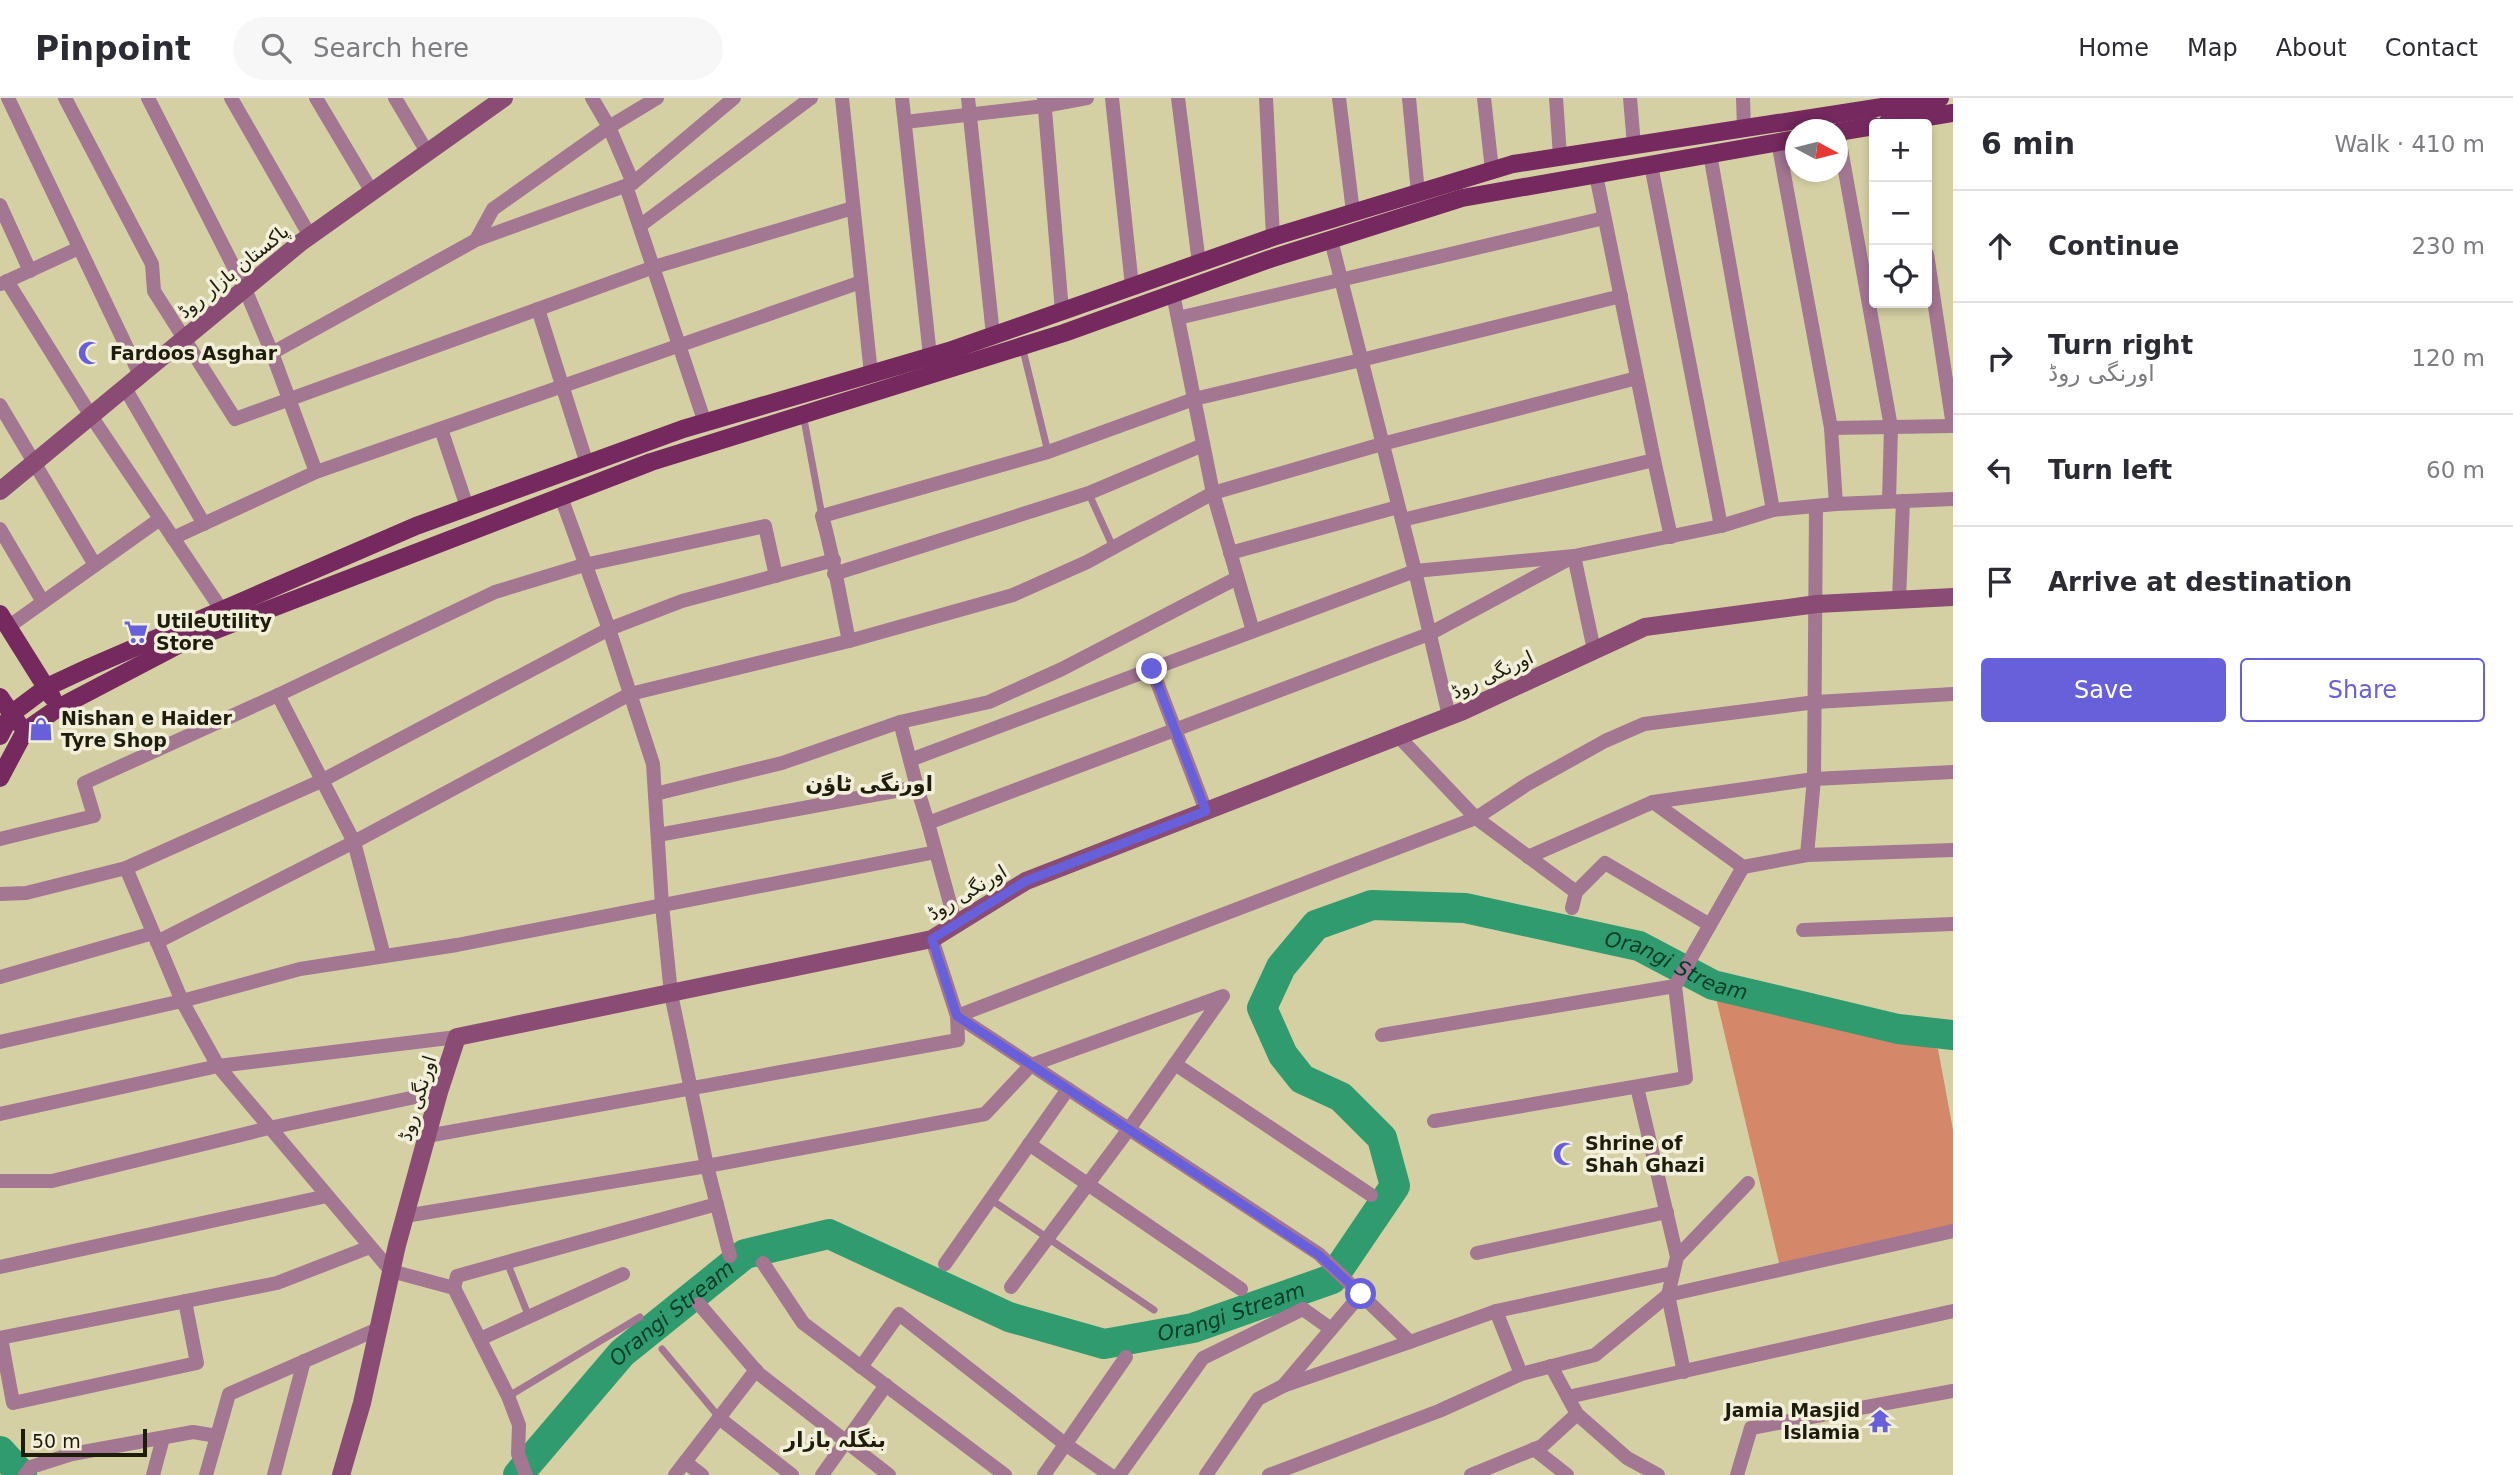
<!DOCTYPE html>
<html lang="en">
<head>
<meta charset="utf-8">
<style>
  :root { --surface:#fff; --page:#f7f7f7; --text:#2b2b33; --muted:#7c7c81; --line:#e1e1e2; --accent:#6860da }
  body { margin:0; font-family:"DejaVu Sans",Vazirmatn,sans-serif; background:var(--page); color:var(--text) }
  .controls { position:absolute; right:21px; top:21px; display:grid; overflow:hidden; border-radius:7px; box-shadow:0 4px 10px #0003 }
  .controls button { width:63px; height:63px; display:grid; place-items:center; padding:0; border:0; border-bottom:2px solid var(--line); background:var(--surface); color:var(--text); font:35px sans-serif }
  .compass { position:absolute; left:1785px; top:21px; width:63px; height:63px; border-radius:50%; background:var(--surface); box-shadow:0 4px 10px #0003; rotate:97deg }
  .scale { position:absolute; left:21px; bottom:18px; width:126px; box-sizing:border-box; padding-left:7px; border:4px solid #1e1c0c; border-top:0; font-size:19px; line-height:24px; white-space:nowrap; color:#1e1c0c; -webkit-text-stroke:5px #f2f0da; paint-order:stroke }
  .stop { position:absolute; width:21px; height:21px; margin:-16px; border:5px solid #6860da; border-radius:50%; background:#fff }
  .stop.end { background:#6860da; border-color:#fff; box-shadow:0 2px 7px #0008 }
  .list { margin:0; padding:0; list-style:none }
  h2 { display:flex; justify-content:space-between; align-items:center; height:91px; margin:0; padding:0 28px; font-size:30px }
  h2 small { font-size:23px; font-weight:400; color:var(--muted) }
  .list li { display:grid; grid-template-columns:46px 1fr auto; gap:21px; align-items:center; box-sizing:border-box; height:112px; padding:0 28px; border-top:2px solid var(--line) }
  .list b { display:block; font-size:26px; white-space:nowrap }
  .list p { margin:0; font-size:23px; white-space:nowrap; color:var(--muted) }
  .list em { font-size:23px; font-style:normal; color:var(--muted) }
  .actions { display:flex; gap:14px; padding:21px 28px }
  .actions a { flex:1; padding:16px 0; border:2px solid var(--accent); border-radius:7px; text-align:center; font-size:24px; color:var(--accent) }
  .actions .main { background:var(--accent); color:#fff }
  .icon { flex:none; width:38px; height:38px; fill:none; stroke:currentColor; stroke-width:2; stroke-linecap:round; stroke-linejoin:round }
  .map { position:relative; flex:none; width:1953px; height:1377px; overflow:hidden }
  header { display:flex; align-items:center; gap:42px; box-sizing:border-box; height:98px; padding:0 35px; background:var(--surface); border-bottom:2px solid var(--line) }
  header strong { font-size:33px }
  nav { display:flex; gap:38px; margin-inline-start:auto; font-size:24px }
  .search { width:490px; height:63px; background:var(--page); display:flex; align-items:center; gap:18px; box-sizing:border-box; padding:0 24px; border-radius:38px; color:var(--muted); font-size:26px }
  main { display:flex }
  aside { flex:1; background:var(--surface) }
  .map>svg:first-child { display:block }
  .green { fill:#d58769 }
  .lines { fill:none; stroke-linecap:round; stroke-linejoin:round }
  .river { stroke:#2f9b6e; stroke-width:30 }
  .lane { stroke:#a37692; stroke-width:7 }
  .street { stroke:#a37692; stroke-width:14 }
  .secondary { stroke:#8a4b74; stroke-width:18 }
  .primary { stroke:#76295f; stroke-width:18 }
  .route { stroke:#6860da; stroke-width:9 }
  .labels { text-anchor:middle; dominant-baseline:central; stroke-width:7; stroke-linejoin:round; paint-order:stroke }
  .street-label { font-size:19px; fill:#1e1c0c; stroke:#f2f0da }
  .poi-label { font-size:19px; font-weight:bold; fill:#1e1c0c; stroke:#f2f0da; text-anchor:start }
  .neighbourhood-label { font-size:21px; font-weight:bold; fill:#1e1c0c; stroke:#f2f0da }
  .water-label { font-size:21px; font-style:italic; fill:#003d26; stroke:#f2f0da }
</style>
</head>
<body>
<header>
<strong>Pinpoint</strong>
<div class="search"><svg class="icon" aria-label="search" viewBox="0 0 24 24"><circle cx="10" cy="10" r="6"/><path d="M15 15l6 6"/></svg>Search here</div>
<nav><a>Home</a><a>Map</a><a>About</a><a>Contact</a></nav>
</header>
<main>
<div class="map">
<svg width="1953" height="1377" viewBox="0 0 1953 1377">
  <rect width="100%" height="100%" fill="#d5d0a4"/>
  <path class="green" d="M1716,900l222,51 15,81v97l-173,40z"/>
  <g class="lines">
    <g class="river">
      <path d="M0,1353l22,24"/>
      <path id="s1" d="M518,1377l104,-122 123,-99 84,-20 180,83 95,27 89,-16 139,-49 63,-93 -13,-48 -41,-41 -39,-18 -19,-24 -21,-47 19,-41 35,-42 56,-20 93,3 174,38 74,39 185,44 55,6"/>
    </g>
    <g class="lane">
      <path d="M1022,248l26,106"/>
      <path d="M803,316l19,102"/>
      <path d="M1089,396l24,53"/>
      <path d="M990,1101l164,111"/>
      <path d="M507,1164l22,55"/>
      <path d="M662,1251l57,68"/>
      <path d="M509,1298l131,-79"/>
    </g>
    <g class="street">
      <path d="M8,0l132,277"/>
      <path d="M65,0l87,166 2,27 81,128 419,-152 199,-59"/>
      <path d="M148,0l97,191 27,64 204,-113 157,-57 101,-85"/>
      <path d="M231,0l79,138"/>
      <path d="M316,0l56,94"/>
      <path d="M395,0l32,54"/>
      <path d="M592,0l17,29 24,56"/>
      <path d="M842,0l29,276"/>
      <path d="M902,0l28,258"/>
      <path d="M968,0l25,237"/>
      <path d="M1044,0l18,213"/>
      <path d="M1112,0l20,188"/>
      <path d="M1178,0l21,165"/>
      <path d="M1266,0l7,139"/>
      <path d="M1339,0l14,114"/>
      <path d="M1409,0l9,95"/>
      <path d="M1484,0l8,72"/>
      <path d="M1556,0l4,58"/>
      <path d="M1630,0l4,47"/>
      <path d="M1743,0l1,30"/>
      <path d="M905,24l139,-16 43,-8"/>
      <path d="M1838,34l53,295 -2,74"/>
      <path d="M1778,44l53,286 5,76"/>
      <path d="M1710,56l63,356"/>
      <path d="M1651,67l70,361"/>
      <path d="M626,88l79,237"/>
      <path d="M0,107l30,66"/>
      <path d="M641,127l170,-127"/>
      <path d="M476,142l17,-31 116,-82 48,-29"/>
      <path d="M1331,142l84,331 34,145"/>
      <path d="M1927,156l26,172"/>
      <path d="M7,183l84,135 130,193"/>
      <path d="M1,186l78,-36"/>
      <path d="M1173,196l40,199 40,138"/>
      <path d="M1621,198l-260,64 -167,39 -146,53 -226,64c12,42 18,83 27,125l164,-46 74,-33 126,-69 169,-49 255,-66"/>
      <path d="M538,211l49,155"/>
      <path d="M1178,220l426,-100"/>
      <path d="M272,255l44,119"/>
      <path d="M125,290l79,136"/>
      <path d="M0,307l95,160"/>
      <path d="M1831,330l122,-2"/>
      <path d="M441,331l26,78"/>
      <path d="M1654,362l17,77"/>
      <path d="M1402,422l252,-60 -58,-285"/>
      <path d="M0,431l43,73"/>
      <path d="M173,440l143,-66 545,-190"/>
      <path d="M1230,455l168,-46"/>
      <path d="M1574,458l20,94"/>
      <path d="M834,476l255,-81 114,-48"/>
      <path d="M1899,502l4,-99"/>
      <path d="M8,529l152,-108"/>
      <path d="M278,597l76,147 30,114"/>
      <path d="M1398,638l78,82 100,74 -4,16"/>
      <path d="M910,662l242,-91"/>
      <path d="M1953,674l-139,7 -161,23 90,65 64,-12 146,-5"/>
      <path d="M917,689l-17,-65 89,-20 73,-33 175,-91"/>
      <path d="M655,696l127,-31 118,-41"/>
      <path d="M1206,713l-54,-142 263,-98 159,-15 147,-30 52,-16 63,-6 117,-5"/>
      <path d="M658,737l259,-48 11,36"/>
      <path d="M0,741l94,-23 -10,-33 194,-88 217,-103 89,-27 181,-39 11,50"/>
      <path d="M1807,757l7,-76 2,-273"/>
      <path d="M1528,759l125,-55"/>
      <path d="M126,770l56,133 36,65 173,205 63,17 54,108 11,29 -1,29 8,21"/>
      <path d="M1576,794l29,-29 105,62"/>
      <path d="M0,796l26,-1 100,-25 195,-87 288,-152 73,-28 152,-41"/>
      <path d="M956,827l-28,-102 501,-189 138,-74"/>
      <path d="M1803,832l150,-6"/>
      <path d="M932,841l25,77 519,-198 50,-33 79,-44 39,-17 172,-22 137,-8"/>
      <path d="M157,844l197,-100 276,-148 219,-53"/>
      <path d="M0,879l153,-44"/>
      <path d="M1382,937l293,-49"/>
      <path d="M0,944l182,-41 118,-32 157,-24 479,-93"/>
      <path d="M1175,966l196,131"/>
      <path d="M1637,989l40,170 -9,38 16,77"/>
      <path d="M0,1016l218,-48 239,-29"/>
      <path d="M1434,1023l252,-43 -11,-92 68,-119"/>
      <path d="M427,1038l531,-96 -1,-24 362,238 91,88 86,-31 25,63"/>
      <path d="M1029,1046l212,145"/>
      <path d="M0,1083h52l217,-53 170,-36"/>
      <path d="M405,1118l302,-50 -36,-172 -9,-89 -9,-141 -44,-135 -48,-132"/>
      <path d="M1477,1155l190,-41"/>
      <path d="M730,1158l-23,-90 278,-52 46,-49 192,-69 -94,133 -118,158"/>
      <path d="M1677,1159l71,-74"/>
      <path d="M763,1165l40,60 202,152"/>
      <path d="M945,1166l123,-175"/>
      <path d="M0,1169l327,-71"/>
      <path d="M454,1190l3,-12 260,-72"/>
      <path d="M699,1206l59,69 131,102"/>
      <path d="M1496,1213l177,-38"/>
      <path d="M0,1240l277,-55 93,-36"/>
      <path d="M1,1240l12,65 184,-40 -12,-62"/>
      <path d="M480,1241l143,-65"/>
      <path d="M1551,1268l26,48 50,44 31,17"/>
      <path d="M861,1269l38,-53 166,130 45,31"/>
      <path d="M1283,1288l127,-44"/>
      <path d="M1568,1299l385,-86"/>
      <path d="M719,1320l73,57"/>
      <path d="M1534,1351l33,26"/>
      <path d="M685,1364l17,13"/>
      <path d="M25,1377l6,-8 41,-13 121,-22 24,4"/>
      <path d="M153,1377l10,-37"/>
      <path d="M206,1377l23,-81 149,-65"/>
      <path d="M274,1377l30,-114"/>
      <path d="M675,1377l81,-105"/>
      <path d="M822,1377l64,-90"/>
      <path d="M1044,1377l82,-118"/>
      <path d="M1119,1377l84,-117 100,-49 28,20"/>
      <path d="M1206,1377l52,-76 25,-13 78,-92"/>
      <path d="M1269,1377l170,-64 82,-37 74,-19 73,-60 285,-64"/>
      <path d="M1471,1377l71,-29 35,-32"/>
      <path d="M1737,1377l14,-47 202,-37"/>
    </g>
    <g class="secondary">
      <path d="M0,393l300,-248 204,-145"/>
      <path d="M341,1377l21,-72 35,-158 42,-153 18,-55 475,-98 94,-58 437,-170 182,-84 172,-23 136,-7"/>
    </g>
    <g class="primary">
      <path d="M1886,26l67,-11"/>
      <path d="M1838,34l36,-6"/>
      <path d="M0,516l52,83"/>
      <path d="M0,599l18,26"/>
      <path d="M0,638l11,-22 36,-27 43,-20 326,-141 267,-97 266,-78 324,-114 240,-73 427,-66"/>
      <path d="M0,680l25,-47 33,-23 124,-65 469,-181 413,-129 206,-74 192,-61 334,-59"/>
    </g>
  </g>
  <g class="lines">
    <path class="route" d="M1152,571l54,142 -180,70 -94,58 25,77 362,239 42,39"/>
  </g>
  <defs>
    <g id="mosque-bare" transform="scale(1.89)"><path d="M3.5-4.9A6 6 0 1 0 3.5 4.9A5 5 0 1 1 3.5-4.9Z" fill="#6860da" stroke="#f2f0da" stroke-width="2.5" paint-order="stroke"/></g>
    <g id="supermarket-bare" transform="scale(1.89)"><path d="M-6-5.5h2.5l.6 2H6L4.5 2H-2.5L-4.4-4H-6ZM-1.5 3.2a1.3 1.3 0 1 0 .1 0ZM3 3.2a1.3 1.3 0 1 0 .1 0Z" fill="#6860da" stroke="#f2f0da" stroke-width="2.5" paint-order="stroke"/></g>
    <g id="shop-bare" transform="scale(1.89)"><path d="M-5-2.5h2.3a2.7 3.5 0 0 1 5.4 0H5L5.5 6h-11ZM-1.5-2.5h3a1.5 2.3 0 0 0-3 0Z" fill="#6860da" stroke="#f2f0da" stroke-width="2.5" paint-order="stroke"/></g>
    <g id="temple-bare" transform="scale(1.89)"><path d="M0-6L5-2H3V0L6.5 2.5H4V6H1.5V3h-3V6H-4V2.5H-6.5L-3 0V-2H-5Z" fill="#6860da" stroke="#f2f0da" stroke-width="2.5" paint-order="stroke"/></g>
  </defs>
  <g fill-rule="evenodd">
    <use href="#mosque-bare" x="90" y="255"/>
    <use href="#supermarket-bare" x="136" y="534"/>
    <use href="#shop-bare" x="41" y="631"/>
    <use href="#mosque-bare" x="1565" y="1056"/>
    <use href="#temple-bare" x="1880" y="1323"/>
  </g>
  <g class="labels">
    <g class="street-label">
      <text transform="translate(233 173) rotate(-39)">پاکستان بازار روڈ</text>
      <text transform="translate(1492 576) rotate(-25)">اورنگی روڈ</text>
      <text transform="translate(967 794) rotate(-31)">اورنگی روڈ</text>
      <text transform="translate(417 1000) rotate(-73)">اورنگی روڈ</text>
    </g>
    <g class="poi-label">
      <text x="110" y="255">Fardoos Asghar</text>
      <text x="156" y="523">UtileUtility<tspan x="156" dy="22">Store</tspan></text>
      <text x="61" y="620">Nishan e Haider<tspan x="61" dy="22">Tyre Shop</tspan></text>
      <text x="1585" y="1045">Shrine of<tspan x="1585" dy="22">Shah Ghazi</tspan></text>
      <text x="1860" y="1312" text-anchor="end">Jamia Masjid<tspan x="1860" dy="22">Islamia</tspan></text>
    </g>
    <g class="neighbourhood-label">
      <text x="869" y="686">اورنگی ٹاؤن</text>
      <text x="835" y="1342">بنگلہ بازار</text>
    </g>
    <g class="water-label">
      <text stroke="none"><textPath href="#s1" startOffset="1757">Orangi Stream</textPath></text>
      <text stroke="none"><textPath href="#s1" startOffset="833">Orangi Stream</textPath></text>
      <text stroke="none"><textPath href="#s1" startOffset="224">Orangi Stream</textPath></text>
    </g>
  </g>
</svg>
<div class="controls">
<button>+</button>
<button>−</button>
<button><svg class="icon" aria-label="locate" viewBox="0 0 24 24"><circle cx="12" cy="12" r="6"/><path d="M12 2v4M12 18v4M2 12h4M18 12h4"/></svg></button>
</div>
<svg class="compass" viewBox="-18 -18 36 36"><path d="M0-13l5 13h-10z" fill="#e53935"/><path d="M0 13l5-13h-10z" fill="#7c7c81"/></svg>
<div class="scale">50 m</div>
<div class="stop" style="left:1361px;top:1196px"></div>
<div class="stop end" style="left:1152px;top:571px"></div>
</div>
<aside>
<h2>6 min<small>Walk · 410 m</small></h2>
<ul class="list">
<li><svg class="icon" aria-label="ahead" viewBox="0 0 24 24"><path d="M12 20V5M6 11l6-6 6 6"/></svg><div><b>Continue</b></div><em>230 m</em></li>
<li><svg class="icon" aria-label="right" viewBox="0 0 24 24"><path d="M7 20v-9h11M14 6l5 5-5 5"/></svg><div><b>Turn right</b><p>اورنگی روڈ</p></div><em>120 m</em></li>
<li><svg class="icon" aria-label="left" viewBox="0 0 24 24"><path d="M17 20v-9H6M10 6l-5 5 5 5"/></svg><div><b>Turn left</b></div><em>60 m</em></li>
<li><svg class="icon" aria-label="arrive" viewBox="0 0 24 24"><path d="M6 21V4h12l-3 4 3 4H6"/></svg><div><b>Arrive at destination</b></div></li>
</ul>
<div class="actions"><a class="main">Save</a><a>Share</a></div>
</aside>
</main>
</body>
</html>
